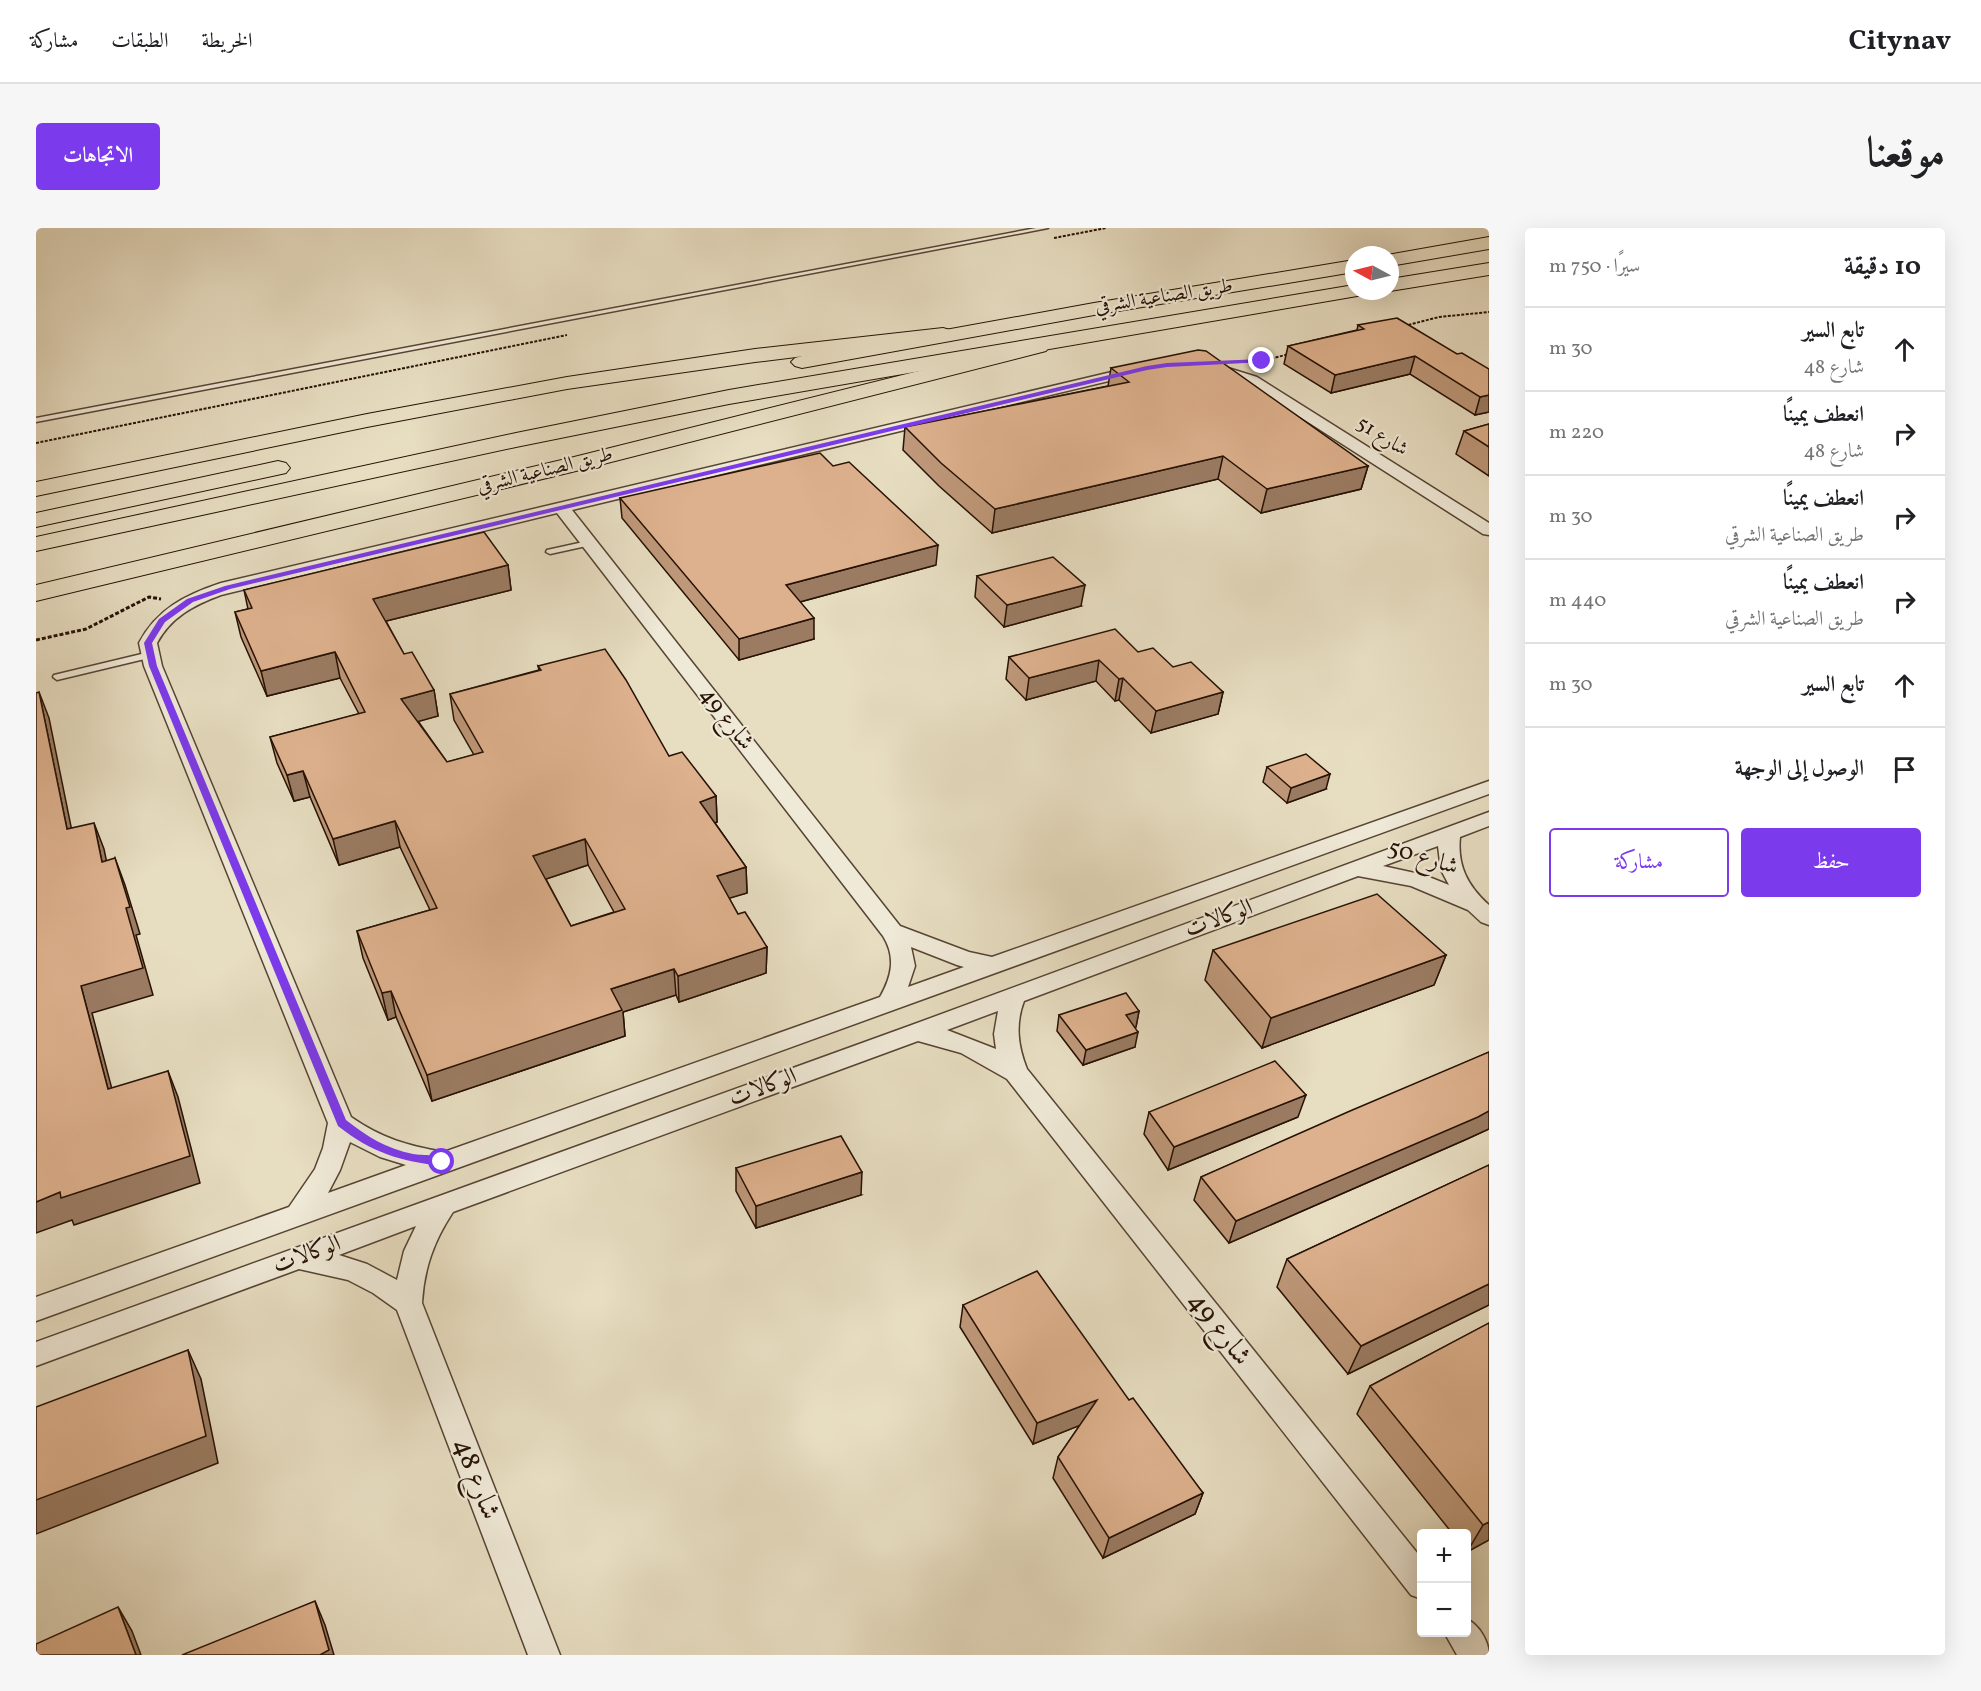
<!DOCTYPE html>
<html lang="ar">
<head>
<meta charset="utf-8">
<style>
  :root { --surface:#fff; --page:#f6f6f6; --text:#202124; --muted:#757577; --line:#e0e0e0; --accent:#7c3aed }
  body { margin:0; font-family:Vollkorn,Amiri,serif; background:var(--page); color:var(--text); direction:rtl }
  .controls { position:absolute; right:18px; bottom:18px; display:grid; overflow:hidden; border-radius:6px; box-shadow:0 6px 24px #0002 }
  .controls button { width:54px; height:54px; display:grid; place-items:center; padding:0; border:0; border-bottom:2px solid var(--line); background:var(--surface); color:var(--text); font:30px sans-serif }
  .compass { position:absolute; left:1309px; top:18px; width:54px; height:54px; border-radius:50%; background:var(--surface); box-shadow:0 6px 24px #0002; rotate:277deg }
  .stop { position:absolute; width:18px; height:18px; margin:-14px; border:4px solid #7c3aed; border-radius:50%; background:#fff }
  .stop.end { background:#7c3aed; border-color:#fff; box-shadow:0 2px 6px #0008 }
  .list { margin:0; padding:0; list-style:none }
  h2 { display:flex; justify-content:space-between; align-items:center; height:78px; margin:0; padding:0 24px; font-size:26px }
  h2 small { font-size:20px; font-weight:400; color:var(--muted) }
  .list li { display:grid; grid-template-columns:39px 1fr auto; gap:18px; align-items:center; box-sizing:border-box; height:84px; padding:0 24px; border-top:2px solid var(--line) }
  .list b { display:block; font-size:22px; white-space:nowrap }
  .list p { margin:0; font-size:20px; white-space:nowrap; color:var(--muted) }
  .list em { font-size:20px; font-style:normal; color:var(--muted) }
  .actions { display:flex; gap:12px; padding:18px 24px }
  .actions a { flex:1; padding:14px 0; border:2px solid var(--accent); border-radius:6px; text-align:center; font-size:21px; color:var(--accent) }
  .actions .main { background:var(--accent); color:#fff }
  .icon { flex:none; width:33px; height:33px; fill:none; stroke:currentColor; stroke-width:2; stroke-linecap:round; stroke-linejoin:round }
  .map { position:relative; flex:none; width:1453px; height:1427px; overflow:hidden; direction:ltr; border-radius:6px }
  header { display:flex; align-items:center; gap:36px; box-sizing:border-box; height:84px; padding:0 30px; background:var(--surface); border-bottom:2px solid var(--line) }
  header strong { font-size:28px }
  nav { display:flex; gap:33px; margin-inline-start:auto; font-size:21px }
  .intro { display:flex; align-items:center; justify-content:space-between; box-sizing:border-box; height:144px; padding:0 36px }
  h1 { margin:0; font-size:42px }
  .button { padding:15px 27px; border-radius:6px; background:var(--accent); color:#fff; font-size:21px; font-weight:700 }
  main { display:flex; gap:36px; padding:0 36px }
  aside { flex:1; background:var(--surface); border-radius:6px; box-shadow:0 6px 24px #0002 }
  .map>svg:first-child { display:block }
  .lines { fill:none; stroke-linecap:round; stroke-linejoin:round }
  .service-casing { stroke:#564433; stroke-width:3 }
  .minor-casing { stroke:#564433; stroke-width:3 }
  .primary-casing { stroke:#261104; stroke-width:2 }
  .trunk-casing { stroke:#261104; stroke-width:2 }
  .path-far1 { stroke:#261104; stroke-width:2; stroke-dasharray:3 1.5; stroke-linecap:butt }
  .path { stroke:#261104; stroke-width:3; stroke-dasharray:4 2; stroke-linecap:butt }
  .service { fill:#efe9d7; fill-rule:evenodd }
  .minor { fill:#efe9d7; fill-rule:evenodd }
  .primary { fill:#e7ddc1; fill-rule:evenodd }
  .trunk { fill:#e7ddc1; fill-rule:evenodd }
  .wall { fill:#be9879; stroke:#261104; stroke-width:1.5; fill-rule:evenodd }
  .shaded-wall { fill:#9b7c63; stroke:#261104; stroke-width:1.5 }
  .building { fill:#ddb18d; stroke:#261104; stroke-width:1.5; fill-rule:evenodd }
  .route { fill:#7c3aed }
  .labels { text-anchor:middle; dominant-baseline:central; stroke-width:4.5; stroke-linejoin:round; paint-order:stroke }
  .far-street-label { font-size:20px; fill:#261104; stroke:#efe9d7 }
  .street-label { font-size:24px; fill:#261104; stroke:#efe9d7 }
  .near-street-label { font-size:28px; fill:#261104; stroke:#efe9d7 }
</style>
</head>
<body>
<header>
<strong>Citynav</strong>
<nav><a>الخريطة</a><a>الطبقات</a><a>مشاركة</a></nav>
</header>
<div class="intro"><h1>موقعنا</h1><a class="button">الاتجاهات</a></div>
<main>
<aside>
<h2>10 دقيقة<small>سيرًا · 750 m</small></h2>
<ul class="list">
<li><svg class="icon" aria-label="ahead" viewBox="0 0 24 24"><path d="M12 20V5M6 11l6-6 6 6"/></svg><div><b>تابع السير</b><p>شارع 48</p></div><em>30 m</em></li>
<li><svg class="icon" aria-label="right" viewBox="0 0 24 24"><path d="M7 20v-9h11M14 6l5 5-5 5"/></svg><div><b>انعطف يمينًا</b><p>شارع 48</p></div><em>220 m</em></li>
<li><svg class="icon" aria-label="right" viewBox="0 0 24 24"><path d="M7 20v-9h11M14 6l5 5-5 5"/></svg><div><b>انعطف يمينًا</b><p>طريق الصناعية الشرقي</p></div><em>30 m</em></li>
<li><svg class="icon" aria-label="right" viewBox="0 0 24 24"><path d="M7 20v-9h11M14 6l5 5-5 5"/></svg><div><b>انعطف يمينًا</b><p>طريق الصناعية الشرقي</p></div><em>440 m</em></li>
<li><svg class="icon" aria-label="ahead" viewBox="0 0 24 24"><path d="M12 20V5M6 11l6-6 6 6"/></svg><div><b>تابع السير</b></div><em>30 m</em></li>
<li><svg class="icon" aria-label="arrive" viewBox="0 0 24 24"><path d="M6 21V4h12l-3 4 3 4H6"/></svg><div><b>الوصول إلى الوجهة</b></div></li>
</ul>
<div class="actions"><a class="main">حفظ</a><a>مشاركة</a></div>
</aside>
<div class="map">
<svg width="1453" height="1427" viewBox="0 0 1453 1427">
  <rect width="100%" height="100%" fill="#e7ddc1"/>
  <filter id="stains"><feTurbulence type="fractalNoise" baseFrequency=".00333" numOctaves="4"/><feColorMatrix values="0 0 0 0 .2 0 0 0 0 .09 0 0 0 0 .02 0 0 0 .5 -.17"/></filter>
  <radialGradient id="worn" r=".72"><stop offset=".6" stop-color="#630" stop-opacity="0"/><stop offset="1" stop-color="#630" stop-opacity=".3"/></radialGradient>
  <g class="lines">
    <g class="service-casing">
      <g id="service">
        <path d="M1000,0h12l-1012,194v-4z"/>
        <path d="M552,313h3v4l-41,9 -4,-2 1,-2z"/>
        <path d="M114,424l3,1v4l-96,23 -4,-3 1,-2z"/>
      </g>
    </g>
    <g class="minor-casing">
      <g id="minor">
        <path d="M1179,136l42,13 232,146v12l-6,-1 -236,-151 -37,-12 -2,-3 2,-3z"/>
        <path d="M1101,138l5,1 2,3 -2,3 -570,137 328,416 69,26 23,5 497,-176v13l-1453,527v-24l253,-90 26,-38 8,-21 5,-25 -184,-457 -5,-23c18,-34 46,-48 82,-60zM521,285l326,423c13,21 9,40 -3,61l-436,155c-36,-6 -63,-14 -93,-35l-189,-451 -5,-23c14,-26 37,-38 64,-48zM875,719l46,18 7,2 -56,20 7,-21zM314,914l30,15 26,8 -78,28 12,-23z"/>
        <path d="M1453,584v14l-29,11c-3,29 8,49 29,68v20l-8,-3 -13,-12 -57,-24 -53,-10 -334,125c-9,24 -6,45 3,68l395,490v40l-11,-4 -404,-516 -46,-26 -43,-12 -465,171c-19,29 -29,56 -31,91l138,352h-32l-131,-345 -24,-17 -25,-13 -49,-11 -263,97v-24l873,-316zM1402,618l3,24 8,15 -25,-10 -41,-9zM962,783l-4,23 2,15 -49,-19zM380,998l-12,25 -7,29 -30,-16 -28,-9z"/>
        <path d="M1430,1391c13,5 23,23 23,36h-32l-13,-23h22z"/>
      </g>
    </g>
    <g class="primary-casing">
      <g id="primary">
        <path d="M907,100l7,2 3,4 -3,4 -195,24 -188,27 -200,38 -331,69v-14l331,-68 200,-37 188,-28z"/>
        <path d="M1003,113l7,2 3,4 -3,4 -470,120 -540,130v-16l538,-128z"/>
      </g>
    </g>
    <g class="trunk-casing">
      <g id="trunk">
        <path d="M1453,9v12l-99,17v-11h-3z"/>
        <path d="M1318,32v12l-260,43 -292,53 -7,-2 -4,-4 4,-4 7,-2 292,-53z"/>
        <path d="M1453,35v12l-99,16v-12z"/>
        <path d="M1318,57v6h12l-3,4 -634,109 -213,43 -480,104v-14l480,-104 213,-43z"/>
        <path d="M242,233l8,2 4,5 -4,5 -250,54v-14z"/>
      </g>
    </g>
    <g class="path-far1">
      <path d="M1018,10l52,-10"/>
      <path d="M1368,98l35,-9 50,-5"/>
      <path d="M1213,133h13l27,-7"/>
      <path d="M0,215l531,-108"/>
    </g>
    <path class="path" d="M0,412l50,-11 63,-32 12,2"/>
    <use href="#service" class="service"/>
    <use href="#minor" class="minor"/>
    <use href="#primary" class="primary"/>
    <use href="#trunk" class="trunk"/>
  </g>
  <g class="wall">
    <path d="M1322,97l131,44v43l-14,3 -65,-41 -79,19 -47,-29 4,-18 69,-16z"/>
    <path d="M1075,140l257,98 -7,23 -100,24 -43,-34 -226,54 -53,-47 -36,-36 2,-23 203,-41z"/>
    <path d="M1453,196v52l-33,-22 8,-23z"/>
    <path d="M584,270l316,67 -136,37 14,37 -75,21 -117,-142z"/>
    <path d="M472,337l3,25 -125,31 18,33 30,36 4,26 -20,5 29,41 27,-7 -20,-35 -4,-26 89,-24 -1,-4 131,90 47,40 1,26 -2,1 31,44 1,26 -18,5 9,16 29,33 -1,26 -87,29 -3,-7 -53,17 2,24 -193,65 -36,-84 -8,3 -25,-62 -6,-27 73,-21 -30,-63 -61,18 -29,-68 -16,4 -17,-38 -7,-26 89,-23 -19,-36 -73,18 -26,-59 -6,-25 13,-3 -4,-19zM552,637l26,47 -43,14 -25,-47z"/>
    <path d="M941,348l104,30 -77,21 -29,-30z"/>
    <path d="M1102,424l35,15 50,25 -5,22 -67,19 -32,-33 -4,1 -19,-20 -70,19 -20,-21 3,-22z"/>
    <path d="M1231,539l59,22 -39,14 -24,-21z"/>
    <path d="M1177,722l233,5 -12,30 -172,63 -57,-68z"/>
    <path d="M1103,783l-3,16h-1v20l-52,18 -26,-34 2,-16z"/>
    <path d="M1453,824v77l-22,10 -238,104 -35,-43 7,-23z"/>
    <path d="M1113,884l149,5 -130,53 -24,-36z"/>
    <path d="M1453,937v140l-141,69 -71,-87 10,-28z"/>
    <path d="M700,940l125,27 -105,33 -20,-37z"/>
    <path d="M927,1077l166,95 74,93 -8,21 -92,44 -50,-80 5,-21 22,-32 -47,19 -73,-117z"/>
    <path d="M1453,1095v217l-22,12v-19h-15l-95,-119 13,-28z"/>
  </g>
  <g class="shaded-wall">
    <path d="M1379,128l-5,18 -79,19 4,-18z"/>
    <path d="M1453,167v17l-14,3 5,-18z"/>
    <path d="M1187,228l-5,23 -226,54 3,-24z"/>
    <path d="M1332,238l-7,23 -100,24 6,-24z"/>
    <path d="M902,317l-2,20 -151,41 1,-21z"/>
    <path d="M472,337l3,25 -133,33 -5,-24z"/>
    <path d="M1049,357l-4,21 -77,21 3,-22z"/>
    <path d="M778,390v21l-75,21v-21z"/>
    <path d="M299,424l5,26 -73,18 -6,-25z"/>
    <path d="M1063,432l-3,21 -70,19 3,-22z"/>
    <path d="M1087,450l-4,22 -4,1 4,-22z"/>
    <path d="M398,462l4,26 -32,9 -5,-26z"/>
    <path d="M3,464l10,26 28,138 -10,-27z"/>
    <path d="M1187,464l-5,22 -67,19 5,-22z"/>
    <path d="M267,543l7,26 -16,4 -7,-26z"/>
    <path d="M1294,546l-4,15 -39,14 4,-15z"/>
    <path d="M680,568l1,26 -16,6 -1,-26z"/>
    <path d="M359,593l5,26 -61,18 -6,-26z"/>
    <path d="M58,595l10,26 8,39 -10,-26z"/>
    <path d="M549,611l3,26 -51,17 -4,-26z"/>
    <path d="M79,630l10,27 15,49 -4,1 17,60 -61,18 27,103 -11,-27 -27,-103z"/>
    <path d="M710,639l1,26 -30,9v-26z"/>
    <path d="M731,719l-1,26 -87,29 -1,-26z"/>
    <path d="M1410,727l-12,30 -172,63 9,-30z"/>
    <path d="M638,741l2,26 -53,17 2,24 -193,65 -5,-26 184,-86z"/>
    <path d="M355,763l5,26 -8,3 -6,-27z"/>
    <path d="M1103,783l-3,16 -13,3 3,-15z"/>
    <path d="M1102,804l-3,15 -52,18 3,-15z"/>
    <path d="M132,843l10,26 22,86 -126,42 -2,-5 -36,13v-31l24,-10z"/>
    <path d="M1270,867l-8,22 -130,53 6,-23z"/>
    <path d="M1453,883v18l-22,10 -238,104 7,-22z"/>
    <path d="M826,944l-1,23 -105,33v-22z"/>
    <path d="M1453,1056v21l-141,69 13,-28z"/>
    <path d="M152,1122l13,29 17,84 -182,71v-34z"/>
    <path d="M1061,1172l-6,21 -58,23 4,-21z"/>
    <path d="M1167,1265l-8,21 -92,44 6,-20z"/>
    <path d="M1453,1294v18l-22,12 16,-27z"/>
    <path d="M279,1373l10,24 9,30h-14z"/>
    <path d="M82,1379l14,24 9,24h-5z"/>
  </g>
  <g class="building">
    <path d="M1361,90l60,36 5,-1 27,16v26l-9,2 -65,-41 -80,19 -47,-29 76,-17 -6,-4z"/>
    <path d="M1162,122l8,1 162,115 -101,23 -44,-33 -228,53 -54,-46 -36,-36 224,-45 -18,-14z"/>
    <path d="M1453,196v23l-25,-16z"/>
    <path d="M784,225l13,13 16,-4 89,83 -152,40 28,33 -75,21 -119,-141z"/>
    <path d="M448,304l24,33 -135,34 31,55 8,-2 22,38 -33,9 46,63 36,-10 -33,-58 91,-24 -3,-4 67,-17 21,31 43,76 13,-4 34,44 -16,6 46,65 -29,9 21,38 7,-2 22,35 -89,29 -4,-7 -63,20 11,21 -195,65 -36,-84 -9,2 -25,-62 80,-23 -42,-87 -62,18 -30,-68 -16,4 -17,-38 95,-25 -30,-60 -74,19 -26,-59 17,-4 -8,-18zM549,611l40,70 -54,17 -38,-70z"/>
    <path d="M1017,329l32,28 -78,20 -30,-29z"/>
    <path d="M1079,401l23,23 15,-4 20,19 18,-5 32,30 -67,19 -33,-33 -4,1 -20,-19 -70,18 -20,-21z"/>
    <path d="M3,464l28,137 27,-6 8,39 13,-4 15,49 -4,1 17,60 -62,18 27,103 60,-18 22,85 -129,42 -1,-6 -24,10v-509z"/>
    <path d="M1270,526l24,20 -39,14 -24,-21z"/>
    <path d="M1341,666l69,61 -175,63 -58,-68z"/>
    <path d="M1090,765l13,18 -13,4 12,17 -52,18 -27,-35z"/>
    <path d="M1453,824v59l-11,6 -242,104 -35,-44 149,-66z"/>
    <path d="M1239,833l31,34 -132,52 -25,-35z"/>
    <path d="M805,908l21,36 -106,34 -20,-38z"/>
    <path d="M1453,937v119l-128,62 -74,-87z"/>
    <path d="M1001,1043l92,129 4,-2 70,95 -94,45 -51,-81 39,-57 -60,23 -74,-118z"/>
    <path d="M1453,1095v199l-6,3 -113,-139z"/>
    <path d="M152,1122l18,86 -170,64v-93z"/>
    <path d="M279,1373l14,49 -9,5h-138z"/>
    <path d="M82,1379l18,48h-100v-11z"/>
  </g>
  <path class="route" d="M1226,131l3,3 -98,5 -20,3 -917,219 -37,13 -28,20 -13,21 5,23 189,454c20,16 41,29 67,34 10,2 28,-1 35,8l-6,4c-42,-5 -70,-13 -104,-40l-189,-460 -5,-23 15,-24 28,-20 38,-13 922,-220 20,-3z"/>
  <g class="labels">
    <g class="far-street-label">
      <text transform="translate(1128 69) rotate(-9)">طريق الصناعية الشرقي</text>
      <text transform="translate(1346 209) rotate(32)">شارع 51</text>
      <text transform="translate(509 243) rotate(-14)">طريق الصناعية الشرقي</text>
    </g>
    <g class="street-label">
      <text transform="translate(690 491) rotate(52)">شارع 49</text>
      <text transform="translate(1387 630) rotate(17)">شارع 50</text>
      <text transform="translate(1183 691) rotate(-20)">الوكالات</text>
      <text transform="translate(727 860) rotate(-20)">الوكالات</text>
      <text transform="translate(271 1027) rotate(-20)">الوكالات</text>
    </g>
    <g class="near-street-label">
      <text transform="translate(1183 1101) rotate(52)">شارع 49</text>
      <text transform="translate(440 1251) rotate(69)">شارع 48</text>
    </g>
  </g>
  <rect width="100%" height="100%" filter="url(#stains)"/>
  <rect width="100%" height="100%" fill="url(#worn)"/>
</svg>
<div class="controls">
<button>+</button>
<button>−</button>
</div>
<svg class="compass" viewBox="-18 -18 36 36"><path d="M0-13l5 13h-10z" fill="#e53935"/><path d="M0 13l5-13h-10z" fill="#757577"/></svg>
<div class="stop" style="left:406px;top:934px"></div>
<div class="stop end" style="left:1226px;top:133px"></div>
</div>
</main>
</body>
</html>
